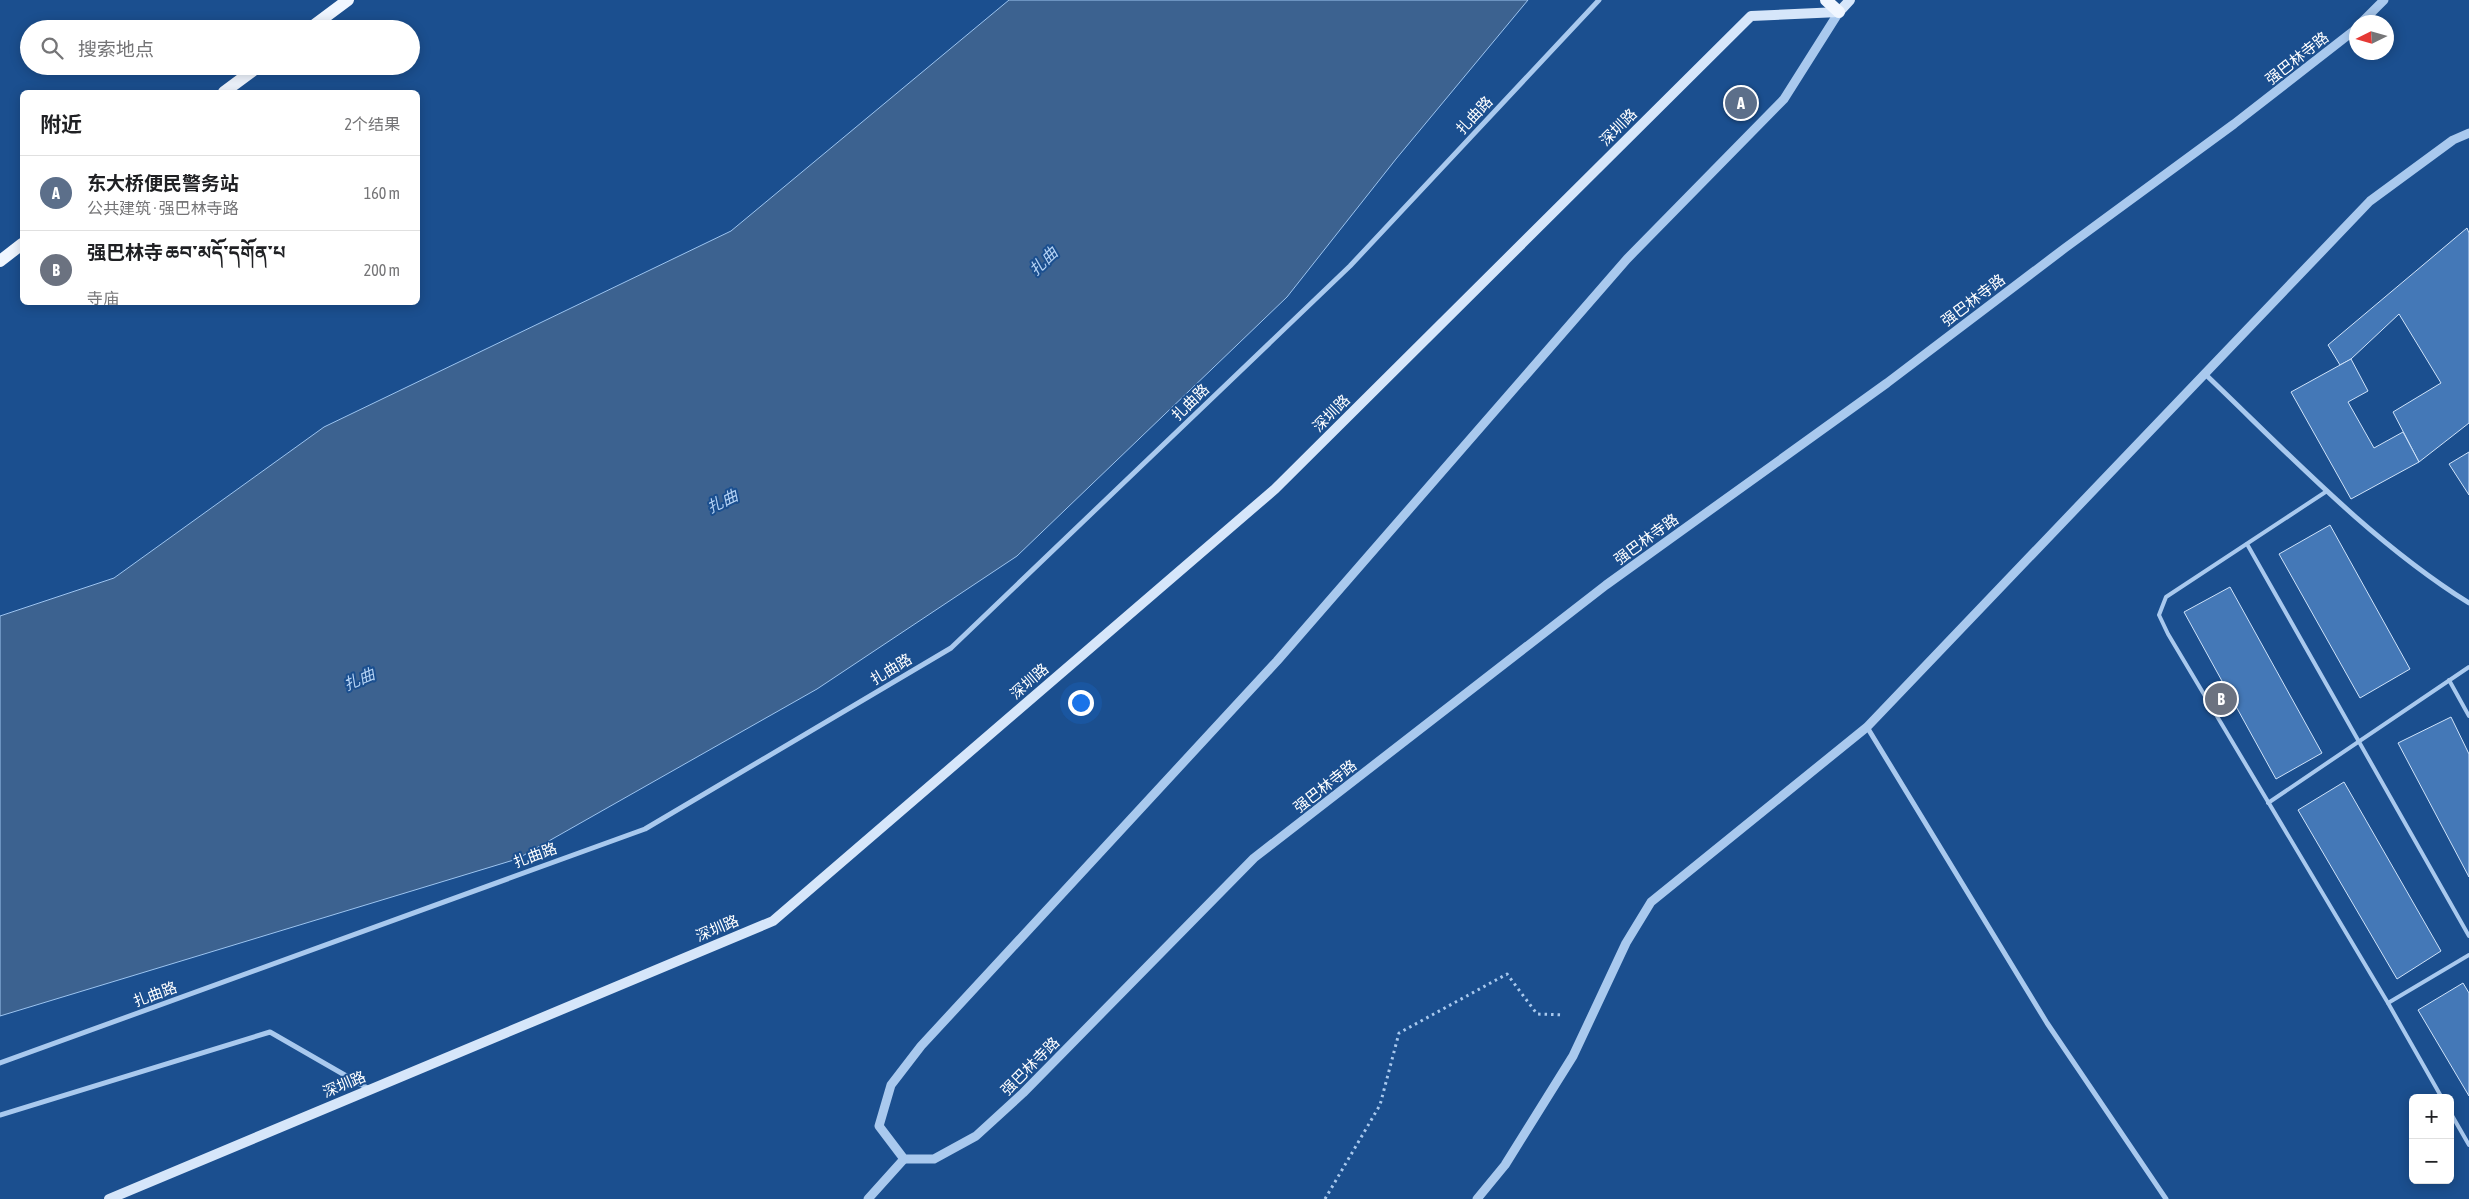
<!DOCTYPE html>
<html lang="zh">
<head>
<meta charset="utf-8">
<style>
  :root { --surface:#fff; --page:#f6f6f6; --text:#202124; --muted:#757577; --line:#e0e0e0; --accent:#2563eb }
  body { margin:0; font-family:"Asap Condensed","Noto Sans SC","Noto Serif Tibetan",sans-serif; background:var(--page); color:var(--text) }
  .controls { position:absolute; right:15px; bottom:15px; display:grid; overflow:hidden; border-radius:8px; box-shadow:0 2px 12px #0003 }
  .controls button { width:45px; height:45px; display:grid; place-items:center; padding:0; border:0; border-bottom:1px solid var(--line); background:var(--surface); color:var(--text); font:25px sans-serif }
  .compass { position:absolute; left:2349px; top:15px; width:45px; height:45px; border-radius:50%; background:var(--surface); box-shadow:0 2px 12px #0003; rotate:265deg }
  .you { position:absolute; left:1080px; top:702px; width:18px; height:18px; margin:-12px; border:4px solid #fff; border-radius:50%; background:#1a73e8; box-shadow:0 0 0 8px #1a73e833 }
  .badge { display:grid; place-items:center; width:32px; height:32px; border-radius:50%; background:var(--accent); color:#fff; font-size:16px; font-weight:700 }
  .pin { position:absolute; translate:-50% -50%; border:2px solid #fff; box-shadow:0 1px 5px #0006 }
  .list { margin:0; padding:0; list-style:none }
  h2 { display:flex; justify-content:space-between; align-items:center; height:65px; margin:0; padding:0 20px; font-size:21px }
  h2 small { font-size:16px; font-weight:400; color:var(--muted) }
  .list li { display:grid; grid-template-columns:32px 1fr auto; gap:15px; align-items:center; box-sizing:border-box; height:75px; padding:0 20px; border-top:1px solid var(--line) }
  .list b { display:block; font-size:19px; white-space:nowrap }
  .list p { margin:0; font-size:16px; white-space:nowrap; color:var(--muted) }
  .list em { font-size:16px; font-style:normal; color:var(--muted) }
  .icon { flex:none; width:28px; height:28px; fill:none; stroke:currentColor; stroke-width:2; stroke-linecap:round; stroke-linejoin:round }
  .map { position:relative; flex:none; width:2469px; height:1199px; overflow:hidden }
  .search { position:absolute; background:var(--surface); box-shadow:0 2px 12px #0003; left:20px; top:20px; width:400px; height:55px; display:flex; align-items:center; gap:12px; box-sizing:border-box; padding:0 18px; border-radius:28px; color:var(--muted); font-size:19px }
  .panel { position:absolute; background:var(--surface); box-shadow:0 2px 12px #0003; left:20px; top:90px; width:400px; height:215px; border-radius:8px }
  .map>svg:first-child { display:block }
  .water { fill:#3c6290; stroke:#9cc4f0 }
  .building { fill:#4478b7; stroke:#cfe3fa }
  .lines { fill:none; stroke-linecap:round; stroke-linejoin:round }
  .path { stroke:#a9c9ee; stroke-width:3; stroke-dasharray:2.5 4; stroke-linecap:butt }
  .service { stroke:#a9c9ee; stroke-width:4 }
  .minor { stroke:#a9c9ee; stroke-width:5 }
  .tertiary { stroke:#a9c9ee; stroke-width:9 }
  .secondary { stroke:#d6e6fa; stroke-width:10 }
  .primary { stroke:#f0f6ff; stroke-width:12 }
  .labels { text-anchor:middle; dominant-baseline:central; stroke-width:4; stroke-linejoin:round; paint-order:stroke }
  .street-label { font-size:15px; fill:#fff; stroke:#1b4f8f }
  .water-label { font-size:16px; font-style:italic; fill:#b5d3f5; stroke:#1b4f8f }
</style>
</head>
<body>
<div class="map">
<svg width="2469" height="1199" viewBox="0 0 2469 1199">
  <rect width="100%" height="100%" fill="#1b4f8f"/>
  <path class="water" d="M1009,0h519l-132,159 -109,138 -270,259 -200,133 -300,170 -517,157v-400l114,-38 210,-151 407,-196z"/>
  <g class="building">
    <path d="M2467,228l2,5v190l-50,39 -26,-50 48,-29 -42,-69 -48,45 -11,6 -12,-20z"/>
    <path d="M2351,359l17,32 -20,11 26,46 29,-16 16,30 -68,37 -60,-107z"/>
    <path d="M2469,452v43l-20,-31z"/>
    <path d="M2330,525l80,144 -50,29 -81,-144z"/>
    <path d="M2230,587l92,166 -46,26 -92,-167z"/>
    <path d="M2451,717l18,37v123l-71,-134z"/>
    <path d="M2344,782l97,169 -44,28 -99,-169z"/>
    <path d="M2463,983l6,10v103l-51,-86z"/>
  </g>
  <g class="lines">
    <path class="path" d="M1325,1199l55,-94 19,-72 108,-59 30,40 27,1"/>
    <g class="service">
      <path d="M2327,491l-161,106 -7,18 9,19 220,369"/>
      <path d="M2247,544l222,392"/>
      <path d="M2449,680l20,36"/>
      <path d="M2268,803l201,-136"/>
      <path d="M2442,1098l-54,-95 81,-48"/>
      <path d="M2450,1112l19,33"/>
    </g>
    <g class="minor">
      <path d="M2204,373c84,80 166,168 265,230"/>
      <path d="M1867,727l180,296 119,176"/>
      <path d="M0,1063l645,-234 306,-181 399,-382 249,-266"/>
      <path d="M0,1115l270,-83 99,57"/>
    </g>
    <g class="tertiary">
      <path d="M1839,12l-55,87 -157,160 -350,402 -356,385 -30,39 -12,41 25,33h30l42,-23 47,-43 231,-235 352,-273 281,-202 178,-135 169,-124 122,-95"/>
      <path d="M2362,22l22,-22"/>
      <path d="M868,1199l36,-40"/>
      <path d="M1477,1199l28,-34 68,-109 53,-113 25,-41 216,-175 503,-526 83,-61 16,-7"/>
    </g>
    <path class="secondary" d="M109,1199l664,-278 502,-432 476,-473 88,-4 11,-12"/>
    <g class="primary">
      <path d="M1826,0l13,12"/>
      <path d="M309,29l39,-29"/>
      <path d="M224,92l35,-26"/>
      <path d="M0,261l22,-17"/>
    </g>
  </g>
  <g class="labels">
    <g class="street-label">
      <text transform="translate(2297 58) rotate(-38)">强巴林寺路</text>
      <text transform="translate(1474 115) rotate(-47)">扎曲路</text>
      <text transform="translate(1618 127) rotate(-45)">深圳路</text>
      <text transform="translate(1973 300) rotate(-37)">强巴林寺路</text>
      <text transform="translate(1190 402) rotate(-44)">扎曲路</text>
      <text transform="translate(1331 413) rotate(-45)">深圳路</text>
      <text transform="translate(1646 539) rotate(-36)">强巴林寺路</text>
      <text transform="translate(891 669) rotate(-31)">扎曲路</text>
      <text transform="translate(1029 681) rotate(-41)">深圳路</text>
      <text transform="translate(1325 786) rotate(-38)">强巴林寺路</text>
      <text transform="translate(535 855) rotate(-20)">扎曲路</text>
      <text transform="translate(717 928) rotate(-23)">深圳路</text>
      <text transform="translate(155 994) rotate(-20)">扎曲路</text>
      <text transform="translate(1030 1066) rotate(-45)">强巴林寺路</text>
      <text transform="translate(344 1084) rotate(-23)">深圳路</text>
    </g>
    <g class="water-label">
      <text transform="translate(1043 261) rotate(-44)">扎曲</text>
      <text transform="translate(722 501) rotate(-26)">扎曲</text>
      <text transform="translate(359 679) rotate(-23)">扎曲</text>
    </g>
  </g>
</svg>
<div class="controls">
<button>+</button>
<button>−</button>
</div>
<svg class="compass" viewBox="-18 -18 36 36"><path d="M0-13l5 13h-10z" fill="#e53935"/><path d="M0 13l5-13h-10z" fill="#757577"/></svg>
<div class="you"></div>
<div class="pin badge" style="left:1741px;top:103px;background:#5c6f8a">A</div>
<div class="pin badge" style="left:2221px;top:699px;background:#6b7280">B</div>
<div class="search"><svg class="icon" aria-label="search" viewBox="0 0 24 24"><circle cx="10" cy="10" r="6"/><path d="M15 15l6 6"/></svg>搜索地点</div>
<section class="panel">
<h2>附近<small>2个结果</small></h2>
<ul class="list">
<li><span class="badge" style="background:#5c6f8a">A</span><div><b>东大桥便民警务站</b><p>公共建筑 · 强巴林寺路</p></div><em>160 m</em></li>
<li><span class="badge" style="background:#6b7280">B</span><div><b>强巴林寺 ཆབ་མདོ་དགོན་པ</b><p>寺庙</p></div><em>200 m</em></li>
</ul>
</section>
</div>
</body>
</html>
